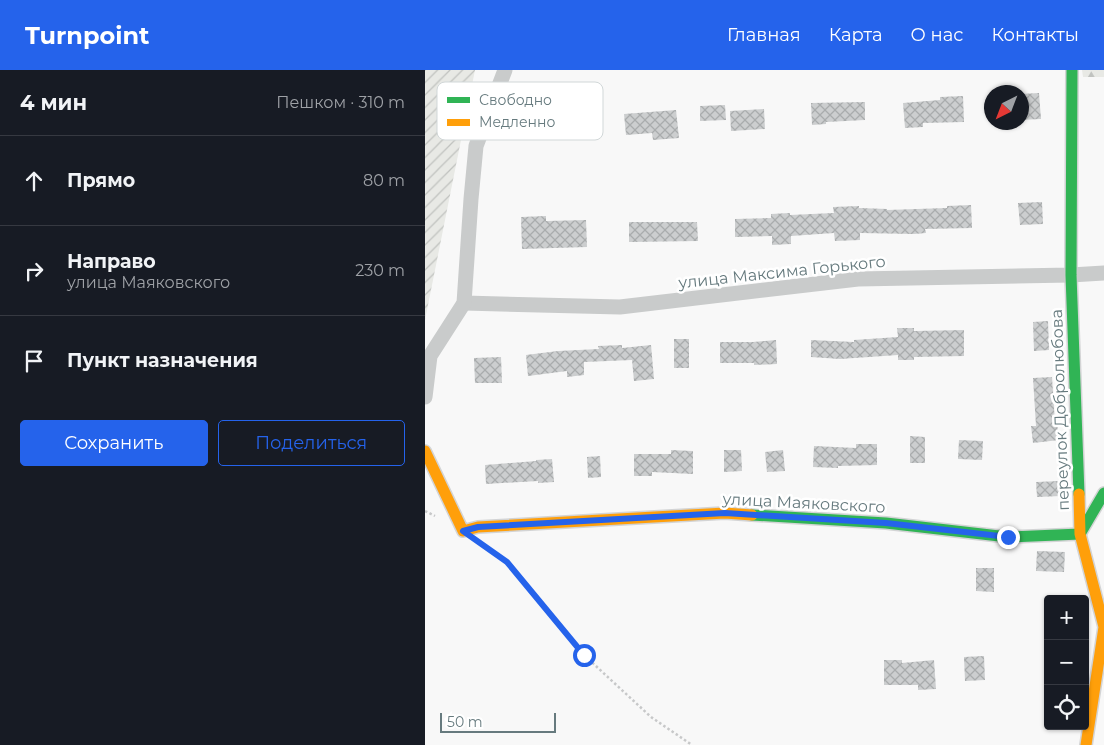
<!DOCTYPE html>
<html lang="ru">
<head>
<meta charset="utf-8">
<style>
  :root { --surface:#171b24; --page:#20242c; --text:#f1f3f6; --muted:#9ea1a6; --line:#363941; --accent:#2563eb }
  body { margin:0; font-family:Montserrat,sans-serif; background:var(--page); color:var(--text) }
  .controls { position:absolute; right:15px; bottom:15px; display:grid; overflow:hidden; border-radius:5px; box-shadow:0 1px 4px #0004 }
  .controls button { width:45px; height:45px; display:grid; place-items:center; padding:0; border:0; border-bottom:1px solid var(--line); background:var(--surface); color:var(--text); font:25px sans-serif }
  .compass { position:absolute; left:559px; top:15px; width:45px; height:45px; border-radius:50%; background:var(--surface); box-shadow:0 1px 4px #0004; rotate:222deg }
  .scale { position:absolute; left:15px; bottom:12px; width:116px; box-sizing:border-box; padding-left:5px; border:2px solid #667a7e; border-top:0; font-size:14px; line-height:18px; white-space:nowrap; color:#667a7e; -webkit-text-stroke:4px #fff; paint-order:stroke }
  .stop { position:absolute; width:15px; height:15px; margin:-11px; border:4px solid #2563eb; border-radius:50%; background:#fff }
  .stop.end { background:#2563eb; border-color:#fff; box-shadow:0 1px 5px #0008 }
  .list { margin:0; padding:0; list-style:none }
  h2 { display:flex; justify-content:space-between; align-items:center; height:65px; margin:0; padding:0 20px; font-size:21px }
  h2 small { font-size:16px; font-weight:400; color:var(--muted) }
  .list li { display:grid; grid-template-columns:32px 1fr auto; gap:15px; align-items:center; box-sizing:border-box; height:90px; padding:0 20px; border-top:1px solid var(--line) }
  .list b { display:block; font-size:19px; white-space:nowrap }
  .list p { margin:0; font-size:16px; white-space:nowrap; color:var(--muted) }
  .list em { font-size:16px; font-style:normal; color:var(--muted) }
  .actions { display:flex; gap:10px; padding:15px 20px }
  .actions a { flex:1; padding:11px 0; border:1px solid var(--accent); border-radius:5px; text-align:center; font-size:18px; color:var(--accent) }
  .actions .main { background:var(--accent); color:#fff }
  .icon { flex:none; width:28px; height:28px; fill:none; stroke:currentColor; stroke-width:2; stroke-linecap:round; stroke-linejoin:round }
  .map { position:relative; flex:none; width:679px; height:675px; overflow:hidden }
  header { display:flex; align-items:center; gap:30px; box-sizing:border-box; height:70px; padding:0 25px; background:var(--accent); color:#fff }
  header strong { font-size:24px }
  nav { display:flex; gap:28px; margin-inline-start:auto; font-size:18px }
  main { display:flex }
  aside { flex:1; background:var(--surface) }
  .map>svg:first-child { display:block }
  .forest { fill:url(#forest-firs) }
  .garden { fill:url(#garden-furrows) }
  .building { fill:url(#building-cross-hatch) }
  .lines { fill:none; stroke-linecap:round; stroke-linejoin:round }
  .fast-casing { stroke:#d3d4d5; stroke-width:14 }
  .slow-casing { stroke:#d3d4d5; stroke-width:14 }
  .path { stroke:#c7c8c9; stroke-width:2.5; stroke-dasharray:2.5 2.5; stroke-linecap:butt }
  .street { stroke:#c9cbcb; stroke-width:15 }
  .fast { stroke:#30b455; stroke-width:11 }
  .slow { stroke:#ff9f0a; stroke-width:11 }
  .route { stroke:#2563eb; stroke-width:6 }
  .labels { text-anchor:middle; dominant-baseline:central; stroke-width:5; stroke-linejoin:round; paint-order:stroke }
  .street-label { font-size:16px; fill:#667a7e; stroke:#fff }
  .key { fill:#fff; stroke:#d1d7d8; stroke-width:1 }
  .key-label { font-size:14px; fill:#667a7e }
</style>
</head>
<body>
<header>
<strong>Turnpoint</strong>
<nav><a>Главная</a><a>Карта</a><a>О нас</a><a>Контакты</a></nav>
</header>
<main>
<aside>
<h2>4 мин<small>Пешком · 310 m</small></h2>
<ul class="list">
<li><svg class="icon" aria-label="ahead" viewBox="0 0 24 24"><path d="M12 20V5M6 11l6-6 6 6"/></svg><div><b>Прямо</b></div><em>80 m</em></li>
<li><svg class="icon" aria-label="right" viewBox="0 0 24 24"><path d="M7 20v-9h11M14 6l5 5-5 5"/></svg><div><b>Направо</b><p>улица Маяковского</p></div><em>230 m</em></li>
<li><svg class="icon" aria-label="arrive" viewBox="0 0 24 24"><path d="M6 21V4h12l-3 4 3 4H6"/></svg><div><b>Пункт назначения</b></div></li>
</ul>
<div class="actions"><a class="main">Сохранить</a><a>Поделиться</a></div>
</aside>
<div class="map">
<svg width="679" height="675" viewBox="0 0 679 675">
  <defs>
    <pattern id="forest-firs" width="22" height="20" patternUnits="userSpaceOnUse" patternTransform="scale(1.25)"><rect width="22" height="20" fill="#e8e9e5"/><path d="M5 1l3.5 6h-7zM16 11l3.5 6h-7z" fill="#c0c2bf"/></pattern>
    <pattern id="garden-furrows" width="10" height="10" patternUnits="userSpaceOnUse" patternTransform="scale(1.25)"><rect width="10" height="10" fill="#e8e9e5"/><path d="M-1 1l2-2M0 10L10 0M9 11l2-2" fill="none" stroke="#c0c2bf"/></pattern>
    <pattern id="building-cross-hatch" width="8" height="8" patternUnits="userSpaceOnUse" patternTransform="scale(1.25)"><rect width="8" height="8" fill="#cccecf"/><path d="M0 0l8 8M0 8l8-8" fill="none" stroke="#a9acad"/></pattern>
  </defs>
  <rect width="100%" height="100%" fill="#f8f8f8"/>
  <path class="forest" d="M657,0h22v7h-21z"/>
  <path class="garden" d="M0,0h50l-50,250z"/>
  <g class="building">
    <path d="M614,23l2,26 -20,1v-26z"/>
    <path d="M538,26l1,26 -41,1v4l-18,1 -2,-25 37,-3v-3z"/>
    <path d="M440,32v18l-39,2v2l-14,1 -1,-22z"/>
    <path d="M300,35l1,15 -26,1v-15z"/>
    <path d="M339,39l1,20 -34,2 -1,-20z"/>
    <path d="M251,40l3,28 -26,2 -1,-7 -26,2 -2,-21z"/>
    <path d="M617,132l1,22 -23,1 -2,-22z"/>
    <path d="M546,135l1,23 -47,1 1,4 -12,1 -54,-1v7l-25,1 -1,-8 -43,3v8l-19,1v-9l-37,1v-18l36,-1v-4l19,-1v2l44,-2 -1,-6 26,-1v2l28,1v1l60,-2v-2z"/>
    <path d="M121,146v5l40,-1 1,27 -65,2 -1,-32z"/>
    <path d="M204,152h68l1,19 -69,1z"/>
    <path d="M623,251l1,29 -15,1 -1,-29z"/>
    <path d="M472,258h17v3l50,-1v26l-50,1v3h-16v-5l-58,4 -29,-2v-17l43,2v-2l44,-3z"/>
    <rect x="249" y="269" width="15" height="29"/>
    <path d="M351,270l1,24 -23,1v-2h-34v-21h33z"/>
    <path d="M197,275v3l29,-3 3,34 -20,2 -2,-21 -48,2v13l-17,2v-6l-39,5 -2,-21 32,-4 41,-2 -1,-3z"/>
    <path d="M76,287l1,26h-27l-1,-25z"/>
    <path d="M627,307l3,46h2l2,17 -26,3 -2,-17h5l-3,-48z"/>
    <path d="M485,366l15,1v26h-15z"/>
    <path d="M534,370l24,1 -1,19 -24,-1z"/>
    <path d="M431,374h21v21l-39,1v2l-25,-1 1,-21 42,2z"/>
    <path d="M246,380l22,1v23l-41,-2v4h-18v-22h37z"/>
    <path d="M299,380h17l1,21 -18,1z"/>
    <path d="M358,380l2,21 -18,1 -2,-20z"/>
    <path d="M175,386l1,21 -13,1 -1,-21z"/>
    <path d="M127,389l2,23 -16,1v-2l-52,3 -1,-19 51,-4v-1z"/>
    <path d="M635,411l1,15 -24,1 -1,-15z"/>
    <path d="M612,481l28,1 -1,20 -28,-1z"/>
    <path d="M551,498h18v24l-18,-1z"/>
    <path d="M559,586l1,24 -20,1 -1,-24z"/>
    <path d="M459,590h18v3l32,-3 2,29 -18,1v-5h-34z"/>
  </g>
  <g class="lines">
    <g class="fast-casing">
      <g id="fast">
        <path d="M647,0l-1,205 8,219"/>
        <path d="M327,445l134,8 122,14 72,-3 24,-41"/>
      </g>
    </g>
    <g class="slow-casing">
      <g id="slow">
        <path d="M0,381l38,80 15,-4 247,-14 27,2"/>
        <path d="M654,424l1,40 24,93 -18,118"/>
      </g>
    </g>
    <g class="path">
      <path d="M0,441l10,5"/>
      <path d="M59,476l23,16 77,93 67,62 41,28"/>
    </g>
    <g class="street">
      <path d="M39,233l156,4 238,-28 213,-4 33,-2"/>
      <path d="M0,327l5,-41 34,-53 7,-104 5,-53 29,-76"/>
    </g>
    <use href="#fast" class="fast"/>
    <use href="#slow" class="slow"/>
  </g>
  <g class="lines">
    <path class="route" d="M159,585l-77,-93 -44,-31 15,-4 247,-14 161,10 122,14"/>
  </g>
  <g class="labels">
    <g class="street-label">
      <text transform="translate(357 202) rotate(-6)">улица Максима Горького</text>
      <text transform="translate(635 340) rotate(-92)">переулок Добролюбова</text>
      <text transform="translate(379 433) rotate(3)">улица Маяковского</text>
    </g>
  </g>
  <rect x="12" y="12" width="166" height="58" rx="8" class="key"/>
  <rect x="22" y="27" width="23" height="6" fill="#30b455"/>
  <rect x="22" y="49" width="23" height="7" fill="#ff9f0a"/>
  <g class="key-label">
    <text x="54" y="35">Свободно</text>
    <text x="54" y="57">Медленно</text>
  </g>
</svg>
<div class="controls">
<button>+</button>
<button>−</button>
<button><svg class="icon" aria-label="locate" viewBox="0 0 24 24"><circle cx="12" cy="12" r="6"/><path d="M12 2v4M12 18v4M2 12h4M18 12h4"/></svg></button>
</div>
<svg class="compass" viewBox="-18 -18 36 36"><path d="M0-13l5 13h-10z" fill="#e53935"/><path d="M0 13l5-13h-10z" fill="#9ea1a6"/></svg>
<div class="scale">50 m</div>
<div class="stop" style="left:159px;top:585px"></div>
<div class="stop end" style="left:583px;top:467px"></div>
</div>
</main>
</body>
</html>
